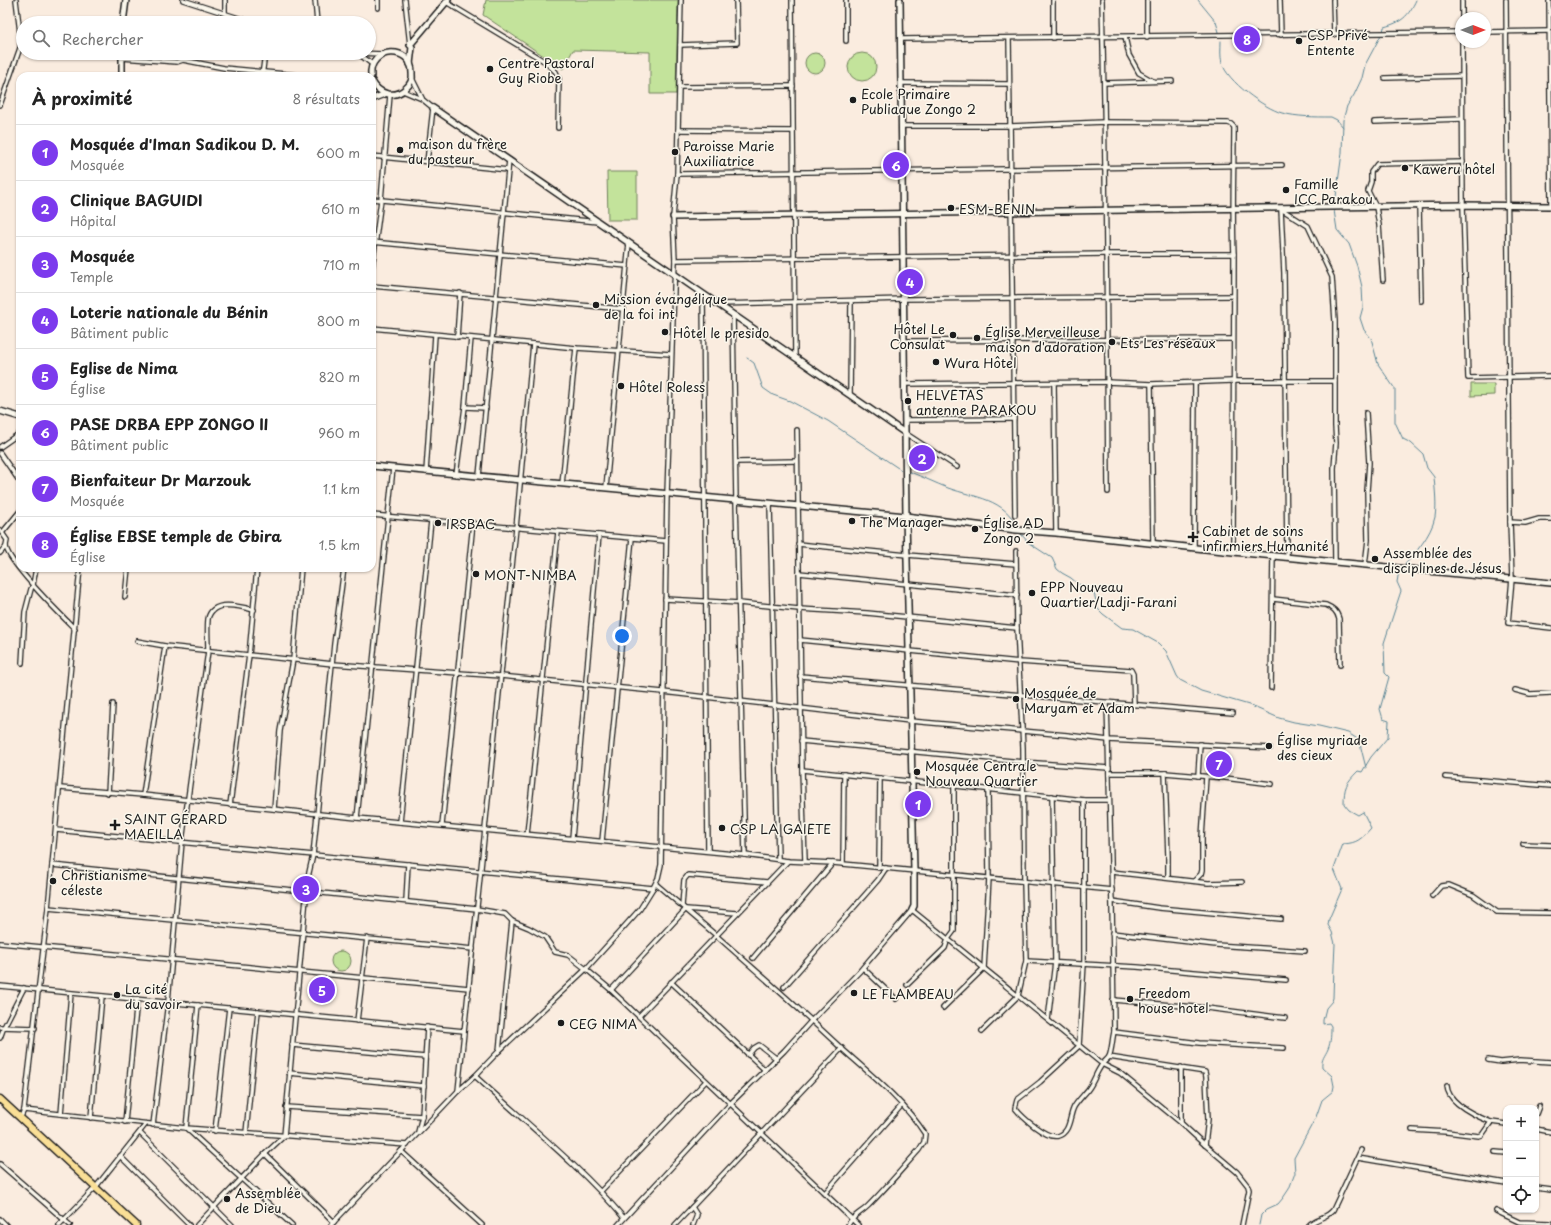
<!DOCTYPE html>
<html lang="fr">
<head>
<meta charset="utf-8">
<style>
  :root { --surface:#fff; --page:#f2f2f2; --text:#222; --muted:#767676; --line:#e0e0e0; --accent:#7c3aed }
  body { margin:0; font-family:"Playpen Sans",sans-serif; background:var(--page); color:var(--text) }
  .controls { position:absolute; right:12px; bottom:12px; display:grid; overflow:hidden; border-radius:8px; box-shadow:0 1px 3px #0004 }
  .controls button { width:36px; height:36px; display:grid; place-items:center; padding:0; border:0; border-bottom:1px solid var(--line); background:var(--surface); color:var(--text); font:20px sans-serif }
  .compass { position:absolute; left:1455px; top:12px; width:36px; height:36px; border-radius:50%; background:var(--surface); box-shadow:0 1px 3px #0004; rotate:90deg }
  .you { position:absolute; left:622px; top:636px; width:14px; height:14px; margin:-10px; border:3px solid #fff; border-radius:50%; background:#1a73e8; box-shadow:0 0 0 6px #1a73e833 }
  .badge { display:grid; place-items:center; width:26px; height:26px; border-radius:50%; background:var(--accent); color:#fff; font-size:13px; font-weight:700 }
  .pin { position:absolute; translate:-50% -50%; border:2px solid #fff; box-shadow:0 1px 4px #0006 }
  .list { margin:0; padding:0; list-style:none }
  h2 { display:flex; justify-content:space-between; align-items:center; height:52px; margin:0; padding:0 16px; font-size:17px }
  h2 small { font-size:13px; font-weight:400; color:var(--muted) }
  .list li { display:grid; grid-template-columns:26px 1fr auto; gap:12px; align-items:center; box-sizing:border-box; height:56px; padding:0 16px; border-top:1px solid var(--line) }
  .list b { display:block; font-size:15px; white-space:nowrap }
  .list p { margin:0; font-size:13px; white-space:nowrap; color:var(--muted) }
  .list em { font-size:13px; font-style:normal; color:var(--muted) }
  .icon { flex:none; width:22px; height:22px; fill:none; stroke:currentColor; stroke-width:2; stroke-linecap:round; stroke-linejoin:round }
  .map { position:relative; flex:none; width:1551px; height:1225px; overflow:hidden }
  .search { position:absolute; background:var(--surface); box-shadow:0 1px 3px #0004; left:16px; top:16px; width:360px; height:44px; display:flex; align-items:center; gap:10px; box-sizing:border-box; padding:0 14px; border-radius:22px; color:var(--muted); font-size:15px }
  .panel { position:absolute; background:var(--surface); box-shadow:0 1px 3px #0004; left:16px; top:72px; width:360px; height:500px; border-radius:12px }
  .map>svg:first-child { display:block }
  .green { fill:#c3e39b; stroke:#70805c }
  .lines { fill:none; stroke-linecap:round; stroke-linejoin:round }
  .stream { stroke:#5a8595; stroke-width:1 }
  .street-casing { stroke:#1c1c1c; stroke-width:6 }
  .secondary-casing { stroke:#1c1c1c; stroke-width:8 }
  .primary-casing { stroke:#1c1c1c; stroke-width:9 }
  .street { stroke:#fbf7ec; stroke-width:3.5 }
  .secondary { stroke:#fbf7ec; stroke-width:5 }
  .primary { stroke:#fadf96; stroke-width:6 }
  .poi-dot { fill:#1c1c1c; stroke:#fbf7ec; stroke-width:1.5 }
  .labels { text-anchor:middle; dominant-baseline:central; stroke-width:3; stroke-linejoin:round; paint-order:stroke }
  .poi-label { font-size:13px; fill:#1c1c1c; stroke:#fbf7ec; text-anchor:start }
</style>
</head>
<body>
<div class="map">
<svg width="1551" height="1225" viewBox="0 0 1551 1225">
  <rect width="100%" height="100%" fill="#faecdf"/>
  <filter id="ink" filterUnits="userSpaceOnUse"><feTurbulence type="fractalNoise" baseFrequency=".025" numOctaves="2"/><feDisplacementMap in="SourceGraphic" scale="8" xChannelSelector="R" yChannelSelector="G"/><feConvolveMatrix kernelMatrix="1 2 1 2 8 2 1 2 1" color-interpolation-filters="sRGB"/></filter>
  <g filter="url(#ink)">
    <g class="green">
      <path d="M486,0h192l-2,94h-26v-42l-77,-2 -10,19 -80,-54z"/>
      <circle cx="815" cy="63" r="10"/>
      <circle cx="862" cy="67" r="14"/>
      <path d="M607,172h30v48h-29z"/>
      <path d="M1471,384h23v11l-23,1z"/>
      <circle cx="341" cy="961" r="10"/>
    </g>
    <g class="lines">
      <g class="stream">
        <path d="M1198,0l18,22 3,10"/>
        <path d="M1383,32l1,-5c18,-5 24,-10 32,-27"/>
        <path d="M1221,41c0,7 -1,15 1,22 5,18 42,45 60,50 15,4 33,4 49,4l6,3 6,7"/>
        <path d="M1335,204l7,-51 1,-33 4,-14 7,-11 8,-17 3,-13 16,-30"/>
        <path d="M1334,210l3,20 12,14 8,22 5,21 1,20 -3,11 4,12 7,8 7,26 17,25v33l8,17 8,4 12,11 4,14 7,9c1,13 3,27 1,40 -4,19 -20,36 -32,50"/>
        <path d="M747,358l7,5 9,25 10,7 17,6 38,20 73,49"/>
        <path d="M910,472c13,5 25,11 38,16 28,10 56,10 70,40"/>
        <path d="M1020,533l9,10 23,15 5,11 5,4 9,5 7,6 9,3 7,6 4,16 5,5 19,14 11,1 25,14 8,8 11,25 3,4 21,11 48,14 30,13 15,4 25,4 29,7 8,5 4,6 6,24"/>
        <path d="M1259,1225l2,-10 6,-6 11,-5 5,-6 6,-9 6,-16 -1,-15 22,-41 6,-17 11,-9 1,-5 -2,-10 -10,-9c-1,-8 3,-11 6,-18 3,-7 3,-16 3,-23l-2,-3 -6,1v-4l3,-12 6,-7 1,-3 1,-33 1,-21 -3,-12 -4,-7 1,-6 13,-30 -8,-20 9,-25c15,-1 18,-5 28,-16l-8,-16 -5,3 -9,-5 -5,-6c0,-17 2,-21 14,-33l4,1 9,-15 17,-20 1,-16 -6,-2 -3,-10 9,-32 -4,-4 -1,-30 17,-52 -4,-9 2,-11"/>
      </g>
      <g class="street-casing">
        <g id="street">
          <path d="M183,0l71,23"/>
          <path d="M225,0v14"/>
          <path d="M315,0l2,23"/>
          <path d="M405,0l5,45"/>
          <path d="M792,0l3,358"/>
          <path d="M1053,0v38"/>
          <path d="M1102,0c4,164 5,328 6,492"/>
          <path d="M1147,0v37"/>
          <path d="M1280,0l1,35"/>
          <path d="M1333,0l1,35"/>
          <path d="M1462,0v18"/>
          <path d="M1506,0l4,522 15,1 14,-4h12"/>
          <path d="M1549,0l2,203"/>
          <path d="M446,2l98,59 12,11 3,7 -1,49"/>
          <path d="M378,8v-8"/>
          <path d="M1485,32l65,-1"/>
          <path d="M1125,37l4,18 10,18 14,8"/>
          <path d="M1009,38l6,477"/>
          <path d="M901,39l560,-7"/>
          <path d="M846,41v-41"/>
          <path d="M1462,42l1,163 5,173 83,-2"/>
          <path d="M680,45l57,-2 -1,-43"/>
          <path d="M172,53l6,2 5,5 41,8 83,8"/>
          <path d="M357,53l26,1"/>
          <path d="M359,54l13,10"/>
          <path d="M122,58l55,4 6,-2"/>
          <path d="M262,76l3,-23"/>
          <path d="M412,78l10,20"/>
          <path d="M1385,78l77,-2"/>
          <path d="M901,83l108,1"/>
          <path d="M1104,83l68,-2"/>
          <path d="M679,87l114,-1"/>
          <path d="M403,91l19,8 11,9 -6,54"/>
          <path d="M0,105l20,-57 1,-7 -5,-41"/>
          <path d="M1374,122l88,-3"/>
          <path d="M902,126h108l94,-4 124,1 3,1 3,3c0,42 -2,84 0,127l-1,298"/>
          <path d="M678,130l115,1"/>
          <path d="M372,156l136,14"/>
          <path d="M677,174l605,-9"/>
          <path d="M372,199l226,23"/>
          <path d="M1419,206l2,95"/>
          <path d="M1281,209l27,17 24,51 3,44v105l1,17 -2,25 1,94"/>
          <path d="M1281,209l3,64 3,284"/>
          <path d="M372,242l255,24"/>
          <path d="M675,260l432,-6h127"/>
          <path d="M372,268l9,-68 9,-105"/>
          <path d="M1383,280l-4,-55 -3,-18 -8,-16 3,-9v-10l6,-8 86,-2"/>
          <path d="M372,286l251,23"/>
          <path d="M703,294l5,557"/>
          <path d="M719,304l185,-5 329,-3"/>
          <path d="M733,315l3,186 9,354"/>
          <path d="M372,328l204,20 95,6"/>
          <path d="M457,337l3,-44"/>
          <path d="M904,341l329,-2"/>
          <path d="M1054,383l2,150"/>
          <path d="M905,384l202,-2 44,2 81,-3h103"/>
          <path d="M1151,384l2,160"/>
          <path d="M850,395l1,-94"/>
          <path d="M465,407l21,1"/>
          <path d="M905,420l109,-1"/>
          <path d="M797,430l5,340 3,91"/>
          <path d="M905,433l52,34"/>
          <path d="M0,447l20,-14"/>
          <path d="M0,453l20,29"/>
          <path d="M736,462l61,-1"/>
          <path d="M426,472l9,-137"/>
          <path d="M456,475l9,-68 6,-69"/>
          <path d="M479,476l30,-316"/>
          <path d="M562,484l14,-136"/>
          <path d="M606,488l23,-245"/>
          <path d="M770,504l8,355"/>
          <path d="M372,515l294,26"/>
          <path d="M1510,522l2,57 -4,44 43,5"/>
          <path d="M0,530l7,10c0,2 -1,4 -1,6 1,16 56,70 69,83"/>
          <path d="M2,533l18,-22"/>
          <path d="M798,544l109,11 109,9"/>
          <path d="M1194,548l1,-165"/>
          <path d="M0,553l6,-7"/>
          <path d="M1365,565l3,-25 -1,-49 2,-28 -3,-50"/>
          <path d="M799,573l218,22"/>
          <path d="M125,597l3,-29"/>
          <path d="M665,599l74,4 60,6 68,4 150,15"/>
          <path d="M1273,599l53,6c7,3 11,6 13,14l1,46"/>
          <path d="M800,640l220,22 111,8 2,4 1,31"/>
          <path d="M137,641l28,5 168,18 168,12 162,16 247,29 157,14 41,5 162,8"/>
          <path d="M22,663l3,-51 6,-23 2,-4 3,-17"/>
          <path d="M800,676l433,37"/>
          <path d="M1271,688l2,-133"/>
          <path d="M1515,690l15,4 21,-1"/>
          <path d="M801,741l222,21 86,6"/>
          <path d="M802,770l221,23 61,7h25"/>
          <path d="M1109,773h56l60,5 47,6"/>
          <path d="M1165,773l3,83v21"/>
          <path d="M1198,776l2,-32"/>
          <path d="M1445,777l106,9"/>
          <path d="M60,788l83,7 214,23 388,37 43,6 45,2 279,27"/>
          <path d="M108,793l5,-89"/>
          <path d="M143,795l22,-149"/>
          <path d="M1084,800v164l-5,82 -39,36 -23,18 -2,8c7,9 31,31 43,28 13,-4 11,-20 16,-29 4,-7 11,-13 15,-19 5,-7 7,-15 12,-22 2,-4 6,-6 8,-9 3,-7 3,-17 5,-25 -1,-110 -4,-219 -7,-329"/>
          <path d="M230,805l19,-150 8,-87"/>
          <path d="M274,809l6,-78 13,-71 8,-92"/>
          <path d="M357,818l36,-350"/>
          <path d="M400,822l31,-301"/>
          <path d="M442,825l31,-302"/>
          <path d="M56,830l597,58"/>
          <path d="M527,834l31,-302"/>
          <path d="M572,838l27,-303"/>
          <path d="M602,841l30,-303"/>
          <path d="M1523,844l28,1"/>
          <path d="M843,864l1,-90"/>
          <path d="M52,865l425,44 28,5 7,7 17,7 16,9 10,15 13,3 18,14 25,21 247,235"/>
          <path d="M879,868l1,-90"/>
          <path d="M1112,872l96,11 34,-1"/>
          <path d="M1194,881l7,-7 1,-4v-33l4,-60"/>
          <path d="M656,884c63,53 124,107 184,163 30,27 63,53 85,87l-1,8 -5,8c-17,19 -33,38 -51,56 -7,7 -16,10 -20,19"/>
          <path d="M1432,896l9,-10 8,-1 24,10 24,17 54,1"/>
          <path d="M406,901l2,-37"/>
          <path d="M1112,901l47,7 122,11"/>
          <path d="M682,906l2,-26 4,-5 79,7"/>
          <path d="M48,908l425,41"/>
          <path d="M1112,933l104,12 89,6"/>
          <path d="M0,943l469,45"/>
          <path d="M753,958l80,-95"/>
          <path d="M1026,961l111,6 149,13"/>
          <path d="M863,968l33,31"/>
          <path d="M671,982l94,88"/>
          <path d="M907,985l38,-37 3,-9 6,-8v-145"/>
          <path d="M0,986l464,45"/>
          <path d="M784,987l94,-107 8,-12"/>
          <path d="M611,990l75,-81 51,4"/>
          <path d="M1113,1000l94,8 78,10"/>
          <path d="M198,1005l-12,123 106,97"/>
          <path d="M943,1008l41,-40 5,-90 -1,-88"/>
          <path d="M639,1016l149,-155"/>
          <path d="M1048,1020l7,-58 -3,-166"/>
          <path d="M357,1021l10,-83"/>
          <path d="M0,1027l35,1"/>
          <path d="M982,1031l36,-35 8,-35 -2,-79 -1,-134 -6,-120 -1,-77"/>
          <path d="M1114,1032l85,11 85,5"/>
          <path d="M0,1038l4,-11 20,-39"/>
          <path d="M292,1045l133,12"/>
          <path d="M499,1051l13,-130"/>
          <path d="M748,1055l6,-7 5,-3 18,14"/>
          <path d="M1109,1057l96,15 1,5 2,42 -3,26"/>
          <path d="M1488,1060l13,2 19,-2 31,2"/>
          <path d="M1181,1067v56"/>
          <path d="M289,1073l135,13"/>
          <path d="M475,1076c51,47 105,90 149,142"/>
          <path d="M1447,1086c1,17 29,30 44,36"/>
          <path d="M458,1091l58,-563 17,-184"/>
          <path d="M286,1107l136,9"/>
          <path d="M24,1110l162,18 221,17"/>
          <path d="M61,1114l10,-121"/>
          <path d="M1536,1114l3,-8"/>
          <path d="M91,1118l11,-122"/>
          <path d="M20,1119l4,-9 24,-202 32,-340"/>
          <path d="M125,1122l12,-123"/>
          <path d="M153,1125l15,-123 14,-160 26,-191c0,-11 -1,-22 0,-32 4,-20 31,-13 46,-9"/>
          <path d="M1536,1129l15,3"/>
          <path d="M1412,1130l35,2 32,4 3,-1 9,-13 15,2"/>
          <path d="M215,1131l14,-123"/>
          <path d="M418,1132l4,-16 5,-89"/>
          <path d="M140,1133l92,92"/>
          <path d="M246,1133l12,-122"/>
          <path d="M401,1151l81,74"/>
          <path d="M1495,1152l11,1"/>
          <path d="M265,1154l69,68"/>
          <path d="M120,1156l69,69"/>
          <path d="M1358,1158l148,25"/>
          <path d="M0,1164l70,61"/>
          <path d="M1536,1188l15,2"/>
          <path d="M601,1191l105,-110"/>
          <path d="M824,1194l78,-89"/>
          <path d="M692,1207l5,8 -4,10"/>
          <path d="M1496,1211l23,11 32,1"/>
          <path d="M0,1219l6,6"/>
          <path d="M59,1225l36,-37 51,-64"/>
          <path d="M197,1225l68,-71 19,-18 24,-259 5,-22 21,-211 10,-76"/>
          <path d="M331,1225l127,-134 17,-15 24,-25 87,-82 37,-41 17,-19 13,-21 5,-10 3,-13 6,-371 8,-234 -2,-43 4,-43 4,-174"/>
          <path d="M618,1225l112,-121 54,-53 28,-31 47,-48 53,-62 190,154 18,9 61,50 24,22 32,27 11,14 1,4 -7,35"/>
          <path d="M675,1225l167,-177"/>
          <path d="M1309,1225c7,-7 18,-7 24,-15l28,-60"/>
        </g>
      </g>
      <g class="secondary-casing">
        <g id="secondary">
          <path d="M900,0l6,516 8,355v35l-2,4"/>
          <path d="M123,23l3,-23"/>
          <path d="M410,64l2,-17 -2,-2 38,-45"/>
          <path d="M122,76v-23"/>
          <path d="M371,76c-3,-29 41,-32 41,-3 1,6 -2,12 -7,16 -11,10 -27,5 -33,-8"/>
          <path d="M372,99l13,-5"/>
          <path d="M433,108l472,325"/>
          <path d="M673,217l790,-12 88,1"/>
          <path d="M0,411l20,6"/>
          <path d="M372,466l534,50 110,14 40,3 177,19 318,31"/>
        </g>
      </g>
      <g class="primary-casing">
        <path id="primary" d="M0,1099l136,126"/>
      </g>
      <use href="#street" class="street"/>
      <use href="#secondary" class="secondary"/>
      <use href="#primary" class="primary"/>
    </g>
  </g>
  <g class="poi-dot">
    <circle cx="1299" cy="41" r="4"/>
    <circle cx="490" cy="69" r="4"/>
    <circle cx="853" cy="100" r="4"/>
    <circle cx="400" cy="150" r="4"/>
    <circle cx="675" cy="152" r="4"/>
    <circle cx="1405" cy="168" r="4"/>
    <circle cx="1286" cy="190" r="4"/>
    <circle cx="951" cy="208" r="4"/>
    <circle cx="596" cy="305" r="4"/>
    <circle cx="665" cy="332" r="4"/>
    <circle cx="953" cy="335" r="4"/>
    <circle cx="977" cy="338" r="4"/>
    <circle cx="1112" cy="342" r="4"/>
    <circle cx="936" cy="362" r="4"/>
    <circle cx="621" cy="386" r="4"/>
    <circle cx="908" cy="401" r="4"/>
    <circle cx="852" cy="521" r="4"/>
    <circle cx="438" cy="523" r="4"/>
    <circle cx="975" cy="529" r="4"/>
    <path d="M1191 531h4v4h4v4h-4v4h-4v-4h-4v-4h4z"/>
    <circle cx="1375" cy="559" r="4"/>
    <circle cx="476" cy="574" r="4"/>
    <circle cx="1032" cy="593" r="4"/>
    <circle cx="1016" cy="699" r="4"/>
    <circle cx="1269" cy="746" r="4"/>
    <circle cx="917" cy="772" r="4"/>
    <path d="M113 819h4v4h4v4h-4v4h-4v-4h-4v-4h4z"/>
    <circle cx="722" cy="828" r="4"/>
    <circle cx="53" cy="881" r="4"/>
    <circle cx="854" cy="993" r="4"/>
    <circle cx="117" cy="995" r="4"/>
    <circle cx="1130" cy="999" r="4"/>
    <circle cx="561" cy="1023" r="4"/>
    <circle cx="227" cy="1199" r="4"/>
  </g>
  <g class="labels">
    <g class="poi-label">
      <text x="1307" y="34">CSP Privé<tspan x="1307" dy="15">Entente</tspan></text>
      <text x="498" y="62">Centre Pastoral<tspan x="498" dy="15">Guy Riobe</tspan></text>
      <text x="861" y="93">Ecole Primaire<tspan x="861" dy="15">Publiaque Zongo 2</tspan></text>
      <text x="408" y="143">maison du frère<tspan x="408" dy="15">du pasteur</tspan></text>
      <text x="683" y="145">Paroisse Marie<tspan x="683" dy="15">Auxiliatrice</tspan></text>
      <text x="1413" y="168">Kaweru hôtel</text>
      <text x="1294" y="183">Famille<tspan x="1294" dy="15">ICC Parakou</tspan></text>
      <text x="959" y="208">ESM-BENIN</text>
      <text x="604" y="298">Mission évangélique<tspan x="604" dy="15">de la foi int</tspan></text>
      <text x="945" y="328" text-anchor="end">Hôtel Le<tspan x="945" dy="15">Consulat</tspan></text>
      <text x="985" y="331">Église Merveilleuse<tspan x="985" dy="15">maison d'adoration</tspan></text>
      <text x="673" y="332">Hôtel le presido</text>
      <text x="1120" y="342">Ets Les réseaux</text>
      <text x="944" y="362">Wura Hôtel</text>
      <text x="629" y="386">Hôtel Roless</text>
      <text x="916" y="394">HELVETAS<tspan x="916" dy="15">antenne PARAKOU</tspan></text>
      <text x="860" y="521">The Manager</text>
      <text x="983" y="522">Église AD<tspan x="983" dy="15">Zongo 2</tspan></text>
      <text x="446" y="523">IRSBAC</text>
      <text x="1202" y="530">Cabinet de soins<tspan x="1202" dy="15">infirmiers Humanité</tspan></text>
      <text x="1383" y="552">Assemblée des<tspan x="1383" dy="15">disciplines de Jésus</tspan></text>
      <text x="484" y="574">MONT-NIMBA</text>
      <text x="1040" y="586">EPP Nouveau<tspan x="1040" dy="15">Quartier/Ladji-Farani</tspan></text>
      <text x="1024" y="692">Mosquée de<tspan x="1024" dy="15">Maryam et Adam</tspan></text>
      <text x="1277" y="739">Église myriade<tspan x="1277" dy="15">des cieux</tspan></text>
      <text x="925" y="765">Mosquée Centrale<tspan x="925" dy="15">Nouveau Quartier</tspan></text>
      <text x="124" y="818">SAINT GÉRARD<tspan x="124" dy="15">MAEILLA</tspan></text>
      <text x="730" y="828">CSP LA GAIETE</text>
      <text x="61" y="874">Christianisme<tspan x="61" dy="15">céleste</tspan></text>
      <text x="125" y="988">La cité<tspan x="125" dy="15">du savoir</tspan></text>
      <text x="1138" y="992">Freedom<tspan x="1138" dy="15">house hotel</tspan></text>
      <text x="862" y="993">LE FLAMBEAU</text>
      <text x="569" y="1023">CEG NIMA</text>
      <text x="235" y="1192">Assemblée<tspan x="235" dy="15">de Dieu</tspan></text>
    </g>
  </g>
</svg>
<div class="controls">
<button>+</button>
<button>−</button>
<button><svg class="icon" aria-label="locate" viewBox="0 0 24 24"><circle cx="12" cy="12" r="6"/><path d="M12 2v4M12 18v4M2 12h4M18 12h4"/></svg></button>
</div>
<svg class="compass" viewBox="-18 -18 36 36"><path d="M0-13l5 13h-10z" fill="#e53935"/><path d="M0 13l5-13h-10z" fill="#767676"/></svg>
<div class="you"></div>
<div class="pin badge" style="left:918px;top:804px">1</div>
<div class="pin badge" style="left:922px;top:458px">2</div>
<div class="pin badge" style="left:306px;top:889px">3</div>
<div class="pin badge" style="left:910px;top:282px">4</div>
<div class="pin badge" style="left:322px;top:990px">5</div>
<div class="pin badge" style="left:896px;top:165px">6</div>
<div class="pin badge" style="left:1219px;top:764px">7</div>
<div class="pin badge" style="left:1247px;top:39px">8</div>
<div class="search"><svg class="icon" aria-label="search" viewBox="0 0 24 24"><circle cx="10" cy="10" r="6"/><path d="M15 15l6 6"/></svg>Rechercher</div>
<section class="panel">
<h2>À proximité<small>8 résultats</small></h2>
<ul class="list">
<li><span class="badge">1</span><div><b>Mosquée d'Iman Sadikou D. M.</b><p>Mosquée</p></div><em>600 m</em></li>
<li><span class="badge">2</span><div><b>Clinique BAGUIDI</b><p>Hôpital</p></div><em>610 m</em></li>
<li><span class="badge">3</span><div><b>Mosquée</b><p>Temple</p></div><em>710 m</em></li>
<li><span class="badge">4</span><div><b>Loterie nationale du Bénin</b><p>Bâtiment public</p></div><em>800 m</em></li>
<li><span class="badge">5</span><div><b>Eglise de Nima</b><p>Église</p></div><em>820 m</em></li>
<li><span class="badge">6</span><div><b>PASE DRBA EPP ZONGO II</b><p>Bâtiment public</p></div><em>960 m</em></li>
<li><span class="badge">7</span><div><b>Bienfaiteur Dr Marzouk</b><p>Mosquée</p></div><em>1.1 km</em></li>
<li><span class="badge">8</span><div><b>Église EBSE temple de Gbira</b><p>Église</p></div><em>1.5 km</em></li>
</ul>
</section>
</div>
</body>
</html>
